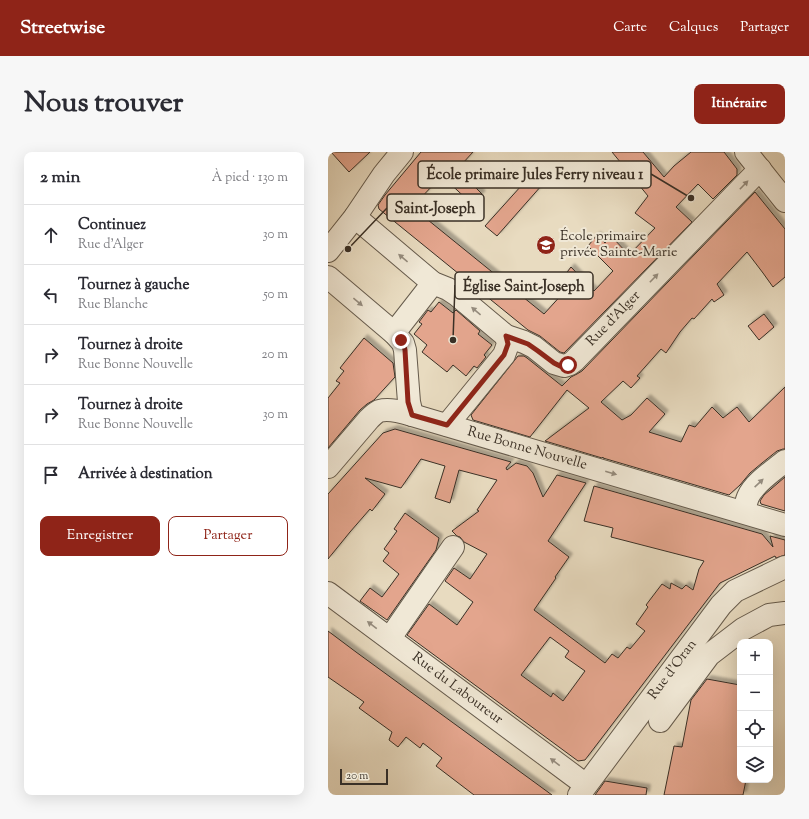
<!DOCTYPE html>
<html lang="fr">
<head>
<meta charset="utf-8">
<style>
  :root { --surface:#fff; --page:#f7f7f7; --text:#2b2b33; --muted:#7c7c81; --line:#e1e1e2; --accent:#8f2418 }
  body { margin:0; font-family:"Sorts Mill Goudy",serif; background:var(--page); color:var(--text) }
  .controls { position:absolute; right:12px; bottom:12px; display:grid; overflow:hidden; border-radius:8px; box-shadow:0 4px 16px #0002 }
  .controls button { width:36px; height:36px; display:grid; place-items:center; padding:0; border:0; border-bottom:1px solid var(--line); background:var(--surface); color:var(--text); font:20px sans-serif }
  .scale { position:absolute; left:12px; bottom:10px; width:48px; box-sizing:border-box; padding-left:4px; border:2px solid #3a3026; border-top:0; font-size:11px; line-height:14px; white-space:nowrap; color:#3a3026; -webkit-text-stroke:3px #f0e8d6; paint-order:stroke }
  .stop { position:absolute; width:12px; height:12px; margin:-9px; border:3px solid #8f2418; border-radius:50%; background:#fff }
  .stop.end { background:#8f2418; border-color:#fff; box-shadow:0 1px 4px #0008 }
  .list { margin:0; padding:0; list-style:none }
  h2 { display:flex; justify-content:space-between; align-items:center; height:52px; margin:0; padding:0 16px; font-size:17px }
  h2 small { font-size:13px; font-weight:400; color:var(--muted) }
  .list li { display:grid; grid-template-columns:26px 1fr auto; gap:12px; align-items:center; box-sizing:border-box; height:60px; padding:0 16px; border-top:1px solid var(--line) }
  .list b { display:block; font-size:15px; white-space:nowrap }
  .list p { margin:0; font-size:13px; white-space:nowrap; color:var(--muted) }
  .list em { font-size:13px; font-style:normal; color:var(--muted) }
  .actions { display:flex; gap:8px; padding:12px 16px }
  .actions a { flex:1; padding:9px 0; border:1px solid var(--accent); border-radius:8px; text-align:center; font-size:14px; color:var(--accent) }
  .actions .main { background:var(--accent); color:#fff }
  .icon { flex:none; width:22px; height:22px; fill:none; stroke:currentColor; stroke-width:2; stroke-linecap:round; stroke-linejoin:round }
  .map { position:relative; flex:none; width:457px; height:643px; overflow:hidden; border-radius:8px }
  header { display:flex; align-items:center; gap:24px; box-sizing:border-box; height:56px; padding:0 20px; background:var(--accent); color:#fff }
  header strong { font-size:19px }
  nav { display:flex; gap:22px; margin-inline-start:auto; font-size:14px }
  .intro { display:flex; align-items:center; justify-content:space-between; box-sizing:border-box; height:96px; padding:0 24px }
  h1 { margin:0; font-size:28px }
  .button { padding:10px 18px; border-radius:8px; background:var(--accent); color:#fff; font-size:14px; font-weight:700 }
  main { display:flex; gap:24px; padding:0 24px }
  aside { flex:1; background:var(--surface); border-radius:8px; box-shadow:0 4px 16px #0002 }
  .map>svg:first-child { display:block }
  .building { fill:#e3a58d; stroke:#3a3026; fill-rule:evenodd; filter:url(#shadow) }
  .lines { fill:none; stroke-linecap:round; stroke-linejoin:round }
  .minor-casing { stroke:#665b4c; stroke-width:24 }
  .minor { stroke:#f0e8d6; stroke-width:22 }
  .oneway { fill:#958c7e }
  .route { stroke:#8f2418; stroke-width:5 }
  .labels { text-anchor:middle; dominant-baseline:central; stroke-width:4; stroke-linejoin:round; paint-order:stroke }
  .poi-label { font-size:14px; fill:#3a3026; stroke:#f0e8d6; text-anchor:start }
  .street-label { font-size:14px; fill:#3a3026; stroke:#f0e8d6 }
  .leader { fill:none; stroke:#3a3026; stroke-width:1.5 }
  .callout-dot { fill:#3a3026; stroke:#f0e8d6; stroke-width:1.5 }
  .callout { fill:#f0e8d6; stroke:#3a3026; stroke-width:1.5 }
  .callout-label { font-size:15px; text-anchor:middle; font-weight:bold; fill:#3a3026 }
</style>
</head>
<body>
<header>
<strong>Streetwise</strong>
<nav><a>Carte</a><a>Calques</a><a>Partager</a></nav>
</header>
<div class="intro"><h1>Nous trouver</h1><a class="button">Itinéraire</a></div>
<main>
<aside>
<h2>2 min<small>À pied · 130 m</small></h2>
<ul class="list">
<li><svg class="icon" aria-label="ahead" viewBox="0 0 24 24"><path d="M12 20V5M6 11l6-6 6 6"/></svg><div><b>Continuez</b><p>Rue d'Alger</p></div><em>30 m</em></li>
<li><svg class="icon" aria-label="left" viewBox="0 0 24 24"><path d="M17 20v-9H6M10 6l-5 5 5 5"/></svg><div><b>Tournez à gauche</b><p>Rue Blanche</p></div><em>50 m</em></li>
<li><svg class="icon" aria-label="right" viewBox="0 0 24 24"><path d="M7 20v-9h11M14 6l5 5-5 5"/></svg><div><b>Tournez à droite</b><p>Rue Bonne Nouvelle</p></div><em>20 m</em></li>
<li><svg class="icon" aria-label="right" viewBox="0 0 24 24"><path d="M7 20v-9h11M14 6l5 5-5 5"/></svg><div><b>Tournez à droite</b><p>Rue Bonne Nouvelle</p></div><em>30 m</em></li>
<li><svg class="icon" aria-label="arrive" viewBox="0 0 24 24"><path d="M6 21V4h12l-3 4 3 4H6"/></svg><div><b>Arrivée à destination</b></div></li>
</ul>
<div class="actions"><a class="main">Enregistrer</a><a>Partager</a></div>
</aside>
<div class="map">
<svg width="457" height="643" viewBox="0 0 457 643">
  <defs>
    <filter id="shadow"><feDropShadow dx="3.5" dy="-3.5" stdDeviation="1" flood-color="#0004"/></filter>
  </defs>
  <rect width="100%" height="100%" fill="#e8dbc0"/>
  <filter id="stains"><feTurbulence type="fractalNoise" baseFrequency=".005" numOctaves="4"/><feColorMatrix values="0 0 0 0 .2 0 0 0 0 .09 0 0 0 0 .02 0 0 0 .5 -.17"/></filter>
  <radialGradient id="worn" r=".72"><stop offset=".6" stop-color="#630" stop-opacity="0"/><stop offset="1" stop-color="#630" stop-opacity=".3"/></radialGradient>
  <g class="building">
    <path d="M3,0h39l-21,20z"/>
    <path d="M93,0h52l-11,12 11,10 -5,6 14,14 -10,10 -28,-26 -7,7 -2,-2 -19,20 16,13 -4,4 116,94 21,-23 -8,-6 14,-18 23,24 19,-20 -25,-25 9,-11 8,8 6,-7 18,19 26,-27 -20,-15 13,-17 -36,-44h31l21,25 10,-11 17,-14h33l13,17v6l-24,24 -15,-15 -22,23 16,15 -128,131 -4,-1 -20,-16 -12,-6 -149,-121 -1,-4 7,-10z"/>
    <path d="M203,23l11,10 -45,51 -12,-10z"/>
    <path d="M427,40l30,37v48l-12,10 -10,-14 -16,-21 -30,32 7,11 -10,7 -2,-3 -18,20 -2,-1 -12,14 -14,21 -5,-4 -24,27 3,2 -9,10 -8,-7 -22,21 21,18 9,-5 16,-17 18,16 -16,18 32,10 8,-17 6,2 17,-20 11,11 14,-11 12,15 36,-35v62h-2l-6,2 -15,12 -12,10 -10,12 -11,10 -126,-37v-1l-1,1 -57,-17 44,-33 -22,-18 -37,47 -57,-17 -2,-5 47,-59h6l3,2 35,28 9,-9 6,-3 5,-3z"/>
    <path d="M111,150l14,11 3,-3 24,21 -2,3 14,11 -8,10 2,2 -9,11 -3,-2 -8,10 -13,-11 -6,7 -25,-20 5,-7 -13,-11 8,-10 -3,-2 9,-12 3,2z"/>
    <path d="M436,162l10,13 -15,13 -11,-14z"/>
    <path d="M36,186l29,25 2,14 -21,23 -7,4 -7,6 -32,38v-50l12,-15 -4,-2 8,-10 -4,-3z"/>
    <path d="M67,277l116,33 -5,6 1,2 9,-7 11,3 6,7 10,24 14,-22 29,8 -38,58 21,16 -14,20 1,1 -22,32 71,53 7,-9 6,4 9,-11 3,2 15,-18 -9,-7 12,-17 -2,-2 16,-21 8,5 1,-6 11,6 4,-4 7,5 6,-21 5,-8 -93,-24 2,-9 -29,-7 10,-35 168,48 11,13 -3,-11 15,4v15l-9,3 -1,-2 -55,27 -135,177 -7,1 -171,-126 22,-31 28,21 16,-23 -28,-21 9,-13 16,11 17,-25 -23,-12 -4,-5 -3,-1 -5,-5 27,-20 -2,-1 20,-30 -38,-10 -9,33 -15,-5 10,-32 -24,-7 -20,29 -36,-10 20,16 -13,17 -2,-2 -20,23 -22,27v-65l55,-61zM222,485l19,14 -4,6 20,14 -22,30 -10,-8 -2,4 -30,-22z"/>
    <path d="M457,325v34l-24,-7 -1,-3 4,-6z"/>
    <path d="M77,361l34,25 -3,12 -49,70 -27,-19 10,-13 12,9 17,-23 -16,-13 6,-8 -5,-4 13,-18 -3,-2z"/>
    <path d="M0,479l28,21 196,143h-78l-38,-29 6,-8 -19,-15 -3,5 -14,-11 -8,10 -9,-7 3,-8 -33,-24 5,-6 -36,-25z"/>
    <path d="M379,527l33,6v95h6l-3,15h-79l10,-49 8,1 9,-47z"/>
    <path d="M277,629l42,7 -1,7h-51z"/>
  </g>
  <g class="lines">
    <g class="minor-casing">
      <g id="minor">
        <path d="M418,0l39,49"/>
        <path d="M27,65l78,66 15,6 9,6 49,41 18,6 10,5 20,16 10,3 6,-2 4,-3 186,-192"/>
        <path d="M0,99l27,-34 29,-43 18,-22"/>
        <path d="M0,125l66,56 9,10 2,7 4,52 3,13"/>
        <path d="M66,181l39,-50"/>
        <path d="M119,273l57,-70 4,-11 -2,-8"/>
        <path d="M0,315l41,-48c3,-3 6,-6 10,-8 11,-3 23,1 33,4l373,110"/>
        <path d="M416,360c1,-5 2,-10 4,-15 6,-14 25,-26 37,-36"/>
        <path d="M0,441l258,192"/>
        <path d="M62,486l63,-91"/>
        <path d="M332,569l49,-66 34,-26 26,-14 16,-2"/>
        <path d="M251,643l142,-190 14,-14 50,-24"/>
      </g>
    </g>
    <use href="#minor" class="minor"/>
  </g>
  <defs><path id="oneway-solid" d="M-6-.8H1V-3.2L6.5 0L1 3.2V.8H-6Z"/></defs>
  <g class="oneway">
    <use href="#oneway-solid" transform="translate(416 33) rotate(-46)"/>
    <use href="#oneway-solid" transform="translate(75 106) rotate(-140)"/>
    <use href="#oneway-solid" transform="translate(326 126) rotate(-46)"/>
    <use href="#oneway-solid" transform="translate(30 150) rotate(40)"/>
    <use href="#oneway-solid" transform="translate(148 159) rotate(-140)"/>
    <use href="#oneway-solid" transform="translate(283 321) rotate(16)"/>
    <use href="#oneway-solid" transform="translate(431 331) rotate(-43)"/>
    <use href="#oneway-solid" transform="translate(44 473) rotate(-143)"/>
    <use href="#oneway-solid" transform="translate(227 610) rotate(-143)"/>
  </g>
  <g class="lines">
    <path class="route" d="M73,188l3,6 1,4 3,52 4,13 35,10 57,-70 4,-11 -2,-8 22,8 10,7 16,12 6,3 8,-1"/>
  </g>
  <defs>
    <g id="school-disc" transform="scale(1)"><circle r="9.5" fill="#8f2418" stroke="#f0e8d6"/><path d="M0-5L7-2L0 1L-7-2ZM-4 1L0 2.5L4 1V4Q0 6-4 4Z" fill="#fff"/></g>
  </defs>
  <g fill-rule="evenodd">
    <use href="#school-disc" x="218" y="93"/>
  </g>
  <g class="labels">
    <g class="poi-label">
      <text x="232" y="85">École primaire<tspan x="232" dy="16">privée Sainte-Marie</tspan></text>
    </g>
    <g class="street-label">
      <text transform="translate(286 167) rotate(-46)">Rue d'Alger</text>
      <text transform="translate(199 297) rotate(16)">Rue Bonne Nouvelle</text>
      <text transform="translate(345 518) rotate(-53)">Rue d'Oran</text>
      <text transform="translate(129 537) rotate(37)">Rue du Laboureur</text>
    </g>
  </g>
  <path class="leader" d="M363 46L323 22M20 97L59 56M125 188L127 133"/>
  <g class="callout-dot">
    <circle cx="363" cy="46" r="4"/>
    <circle cx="20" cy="97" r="4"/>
    <circle cx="125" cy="188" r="4"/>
  </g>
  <g class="callout">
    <rect x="90" y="9" width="233" height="27" rx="4"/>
    <rect x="59" y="42" width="97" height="27" rx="4"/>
    <rect x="127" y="120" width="138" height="27" rx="4"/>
  </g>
  <g class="callout-label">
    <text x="207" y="27">École primaire Jules Ferry niveau 1</text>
    <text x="107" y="61">Saint-Joseph</text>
    <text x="196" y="139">Église Saint-Joseph</text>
  </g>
  <rect width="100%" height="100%" filter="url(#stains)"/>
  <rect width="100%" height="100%" fill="url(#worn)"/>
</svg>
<div class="controls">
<button>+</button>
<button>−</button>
<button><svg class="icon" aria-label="locate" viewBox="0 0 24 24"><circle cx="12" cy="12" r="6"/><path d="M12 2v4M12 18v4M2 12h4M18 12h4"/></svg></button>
<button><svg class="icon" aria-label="layers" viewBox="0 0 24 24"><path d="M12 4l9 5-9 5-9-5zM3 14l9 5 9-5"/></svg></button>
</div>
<div class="scale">20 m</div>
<div class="stop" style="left:240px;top:213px"></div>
<div class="stop end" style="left:73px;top:188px"></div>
</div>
</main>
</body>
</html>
